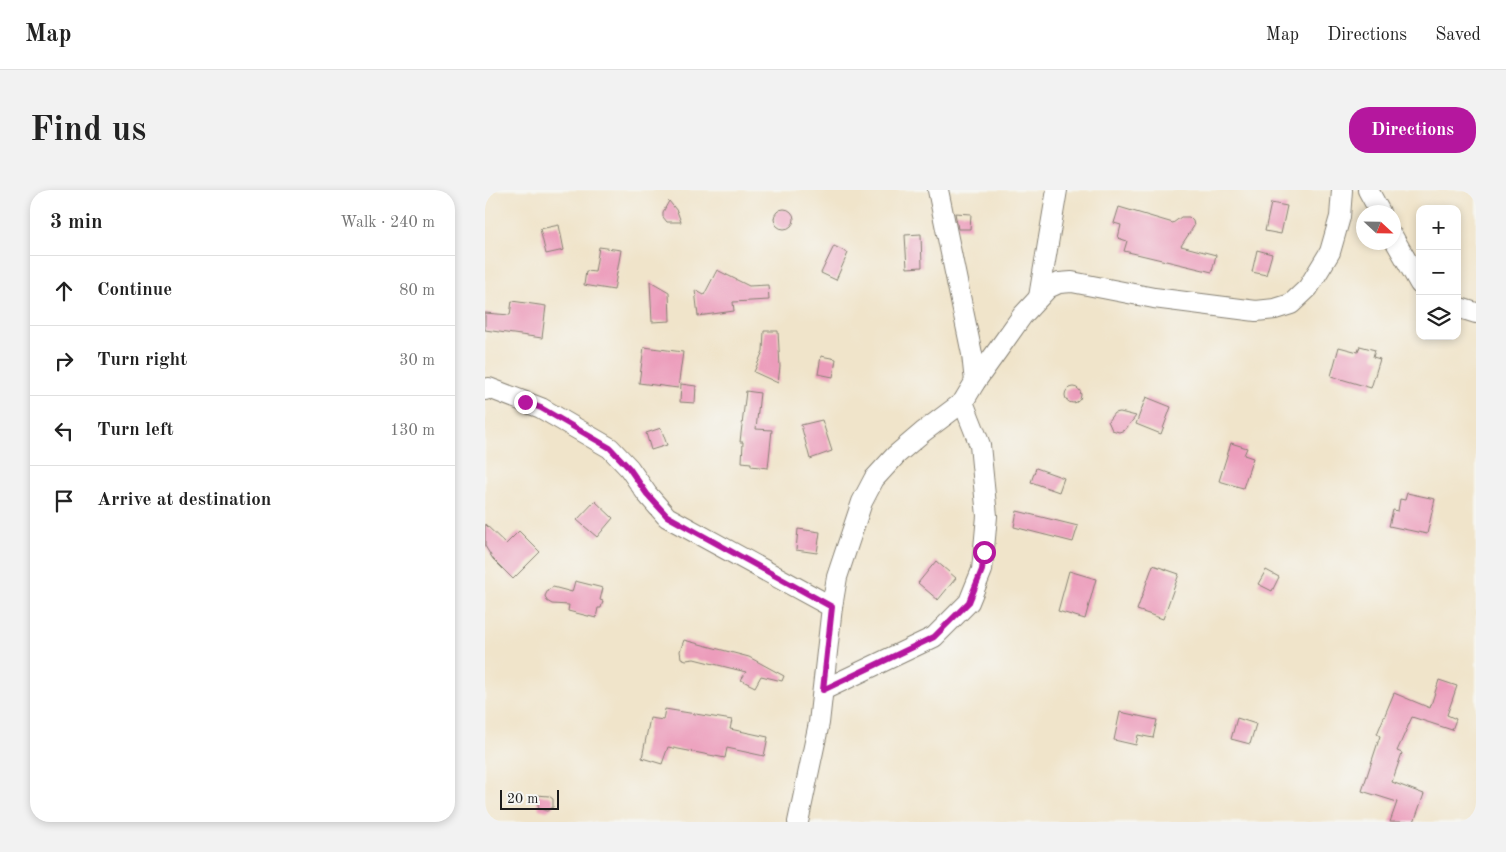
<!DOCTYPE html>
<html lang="en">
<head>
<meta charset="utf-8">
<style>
  :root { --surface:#fff; --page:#f2f2f2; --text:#222; --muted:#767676; --line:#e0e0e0; --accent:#b5179e }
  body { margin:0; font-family:"Old Standard TT",serif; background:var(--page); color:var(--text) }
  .controls { position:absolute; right:15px; top:15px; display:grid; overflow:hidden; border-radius:10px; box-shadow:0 2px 8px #0003 }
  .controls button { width:45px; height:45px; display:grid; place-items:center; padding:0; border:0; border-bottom:1px solid var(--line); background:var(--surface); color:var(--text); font:25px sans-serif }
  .compass { position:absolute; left:871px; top:15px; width:45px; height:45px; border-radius:50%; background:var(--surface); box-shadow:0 2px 8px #0003; rotate:112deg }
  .scale { position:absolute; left:15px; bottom:12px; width:59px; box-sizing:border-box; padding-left:5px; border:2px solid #1c1c1c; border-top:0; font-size:14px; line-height:18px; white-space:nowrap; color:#1c1c1c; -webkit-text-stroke:4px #f6f6f2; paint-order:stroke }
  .stop { position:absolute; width:15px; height:15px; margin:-11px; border:4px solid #b5179e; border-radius:50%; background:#fff }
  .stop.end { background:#b5179e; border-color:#fff; box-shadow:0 1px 5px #0008 }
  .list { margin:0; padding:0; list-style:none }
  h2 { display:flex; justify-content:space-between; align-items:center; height:65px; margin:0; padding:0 20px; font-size:21px }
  h2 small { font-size:16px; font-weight:400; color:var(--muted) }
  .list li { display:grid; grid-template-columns:32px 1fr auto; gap:15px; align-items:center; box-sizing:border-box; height:70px; padding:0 20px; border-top:1px solid var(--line) }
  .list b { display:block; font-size:19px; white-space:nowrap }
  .list em { font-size:16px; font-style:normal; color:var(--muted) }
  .icon { flex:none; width:28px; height:28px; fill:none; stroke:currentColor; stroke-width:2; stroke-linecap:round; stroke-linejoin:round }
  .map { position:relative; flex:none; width:991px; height:632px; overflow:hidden; border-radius:20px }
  header { display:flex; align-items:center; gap:30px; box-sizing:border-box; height:70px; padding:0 25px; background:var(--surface); border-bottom:1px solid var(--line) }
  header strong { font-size:24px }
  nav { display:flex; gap:28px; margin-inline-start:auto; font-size:18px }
  .intro { display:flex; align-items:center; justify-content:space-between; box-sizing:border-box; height:120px; padding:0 30px }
  h1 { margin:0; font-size:35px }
  .button { padding:12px 22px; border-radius:20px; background:var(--accent); color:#fff; font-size:18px; font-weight:700 }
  main { display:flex; gap:30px; padding:0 30px }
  aside { flex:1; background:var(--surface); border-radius:20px; box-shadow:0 2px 8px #0003 }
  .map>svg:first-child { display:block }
  .building { fill:#ec9cbb }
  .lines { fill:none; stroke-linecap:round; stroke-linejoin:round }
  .street-casing { stroke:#868073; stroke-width:22 }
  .street { stroke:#fff; stroke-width:20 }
  .route { stroke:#b5179e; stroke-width:6 }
</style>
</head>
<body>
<header>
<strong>Map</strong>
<nav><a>Map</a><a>Directions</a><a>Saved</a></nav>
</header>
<div class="intro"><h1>Find us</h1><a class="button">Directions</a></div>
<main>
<aside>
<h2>3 min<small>Walk · 240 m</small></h2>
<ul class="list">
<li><svg class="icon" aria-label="ahead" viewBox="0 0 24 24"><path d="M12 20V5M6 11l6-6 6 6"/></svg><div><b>Continue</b></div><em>80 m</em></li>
<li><svg class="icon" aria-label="right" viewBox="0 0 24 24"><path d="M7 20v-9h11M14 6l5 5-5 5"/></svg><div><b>Turn right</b></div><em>30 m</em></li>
<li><svg class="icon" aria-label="left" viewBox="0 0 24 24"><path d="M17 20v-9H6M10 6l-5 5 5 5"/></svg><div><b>Turn left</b></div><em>130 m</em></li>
<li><svg class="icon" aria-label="arrive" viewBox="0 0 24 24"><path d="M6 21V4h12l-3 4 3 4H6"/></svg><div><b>Arrive at destination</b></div></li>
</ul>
</aside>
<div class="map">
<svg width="991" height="632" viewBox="0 0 991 632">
  <rect width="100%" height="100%" fill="#f6f6f2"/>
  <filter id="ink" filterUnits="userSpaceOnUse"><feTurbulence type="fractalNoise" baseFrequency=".02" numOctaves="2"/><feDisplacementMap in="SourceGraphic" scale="10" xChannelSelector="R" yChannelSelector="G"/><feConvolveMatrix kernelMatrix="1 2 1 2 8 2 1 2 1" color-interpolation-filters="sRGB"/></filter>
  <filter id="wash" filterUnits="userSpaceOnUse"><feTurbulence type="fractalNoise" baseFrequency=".0096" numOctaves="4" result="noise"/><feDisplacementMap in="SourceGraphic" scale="20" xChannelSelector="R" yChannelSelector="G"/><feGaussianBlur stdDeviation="1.12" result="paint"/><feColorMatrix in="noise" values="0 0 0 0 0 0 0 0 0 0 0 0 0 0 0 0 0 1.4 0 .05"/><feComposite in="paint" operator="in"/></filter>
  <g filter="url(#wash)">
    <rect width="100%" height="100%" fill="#f0e4ca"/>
    <g id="blocks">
      <g class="building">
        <path d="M184,11l8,10 4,11h-14l-4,-5v-5z"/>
        <path d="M786,13l16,3 -6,28 -16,-3z"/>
        <path d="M634,17l54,16 8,-6h8l4,4 1,5 -13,20 35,9 -4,17 -88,-21 3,-10 -9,-3 3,-13 -7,-2z"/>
        <circle cx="299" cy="29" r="10"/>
        <path d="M470,23l16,1 -1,15h-12z"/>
        <path d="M74,35l5,25 -18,4 -6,-25z"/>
        <path d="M436,44l1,33 -15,1 -2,-33z"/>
        <path d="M349,56l14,7 -12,27 -15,-7z"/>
        <path d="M114,57l22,3 -7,40 -30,-5 2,-14 9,1z"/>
        <path d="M772,60l15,4 -6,21 -14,-3z"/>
        <path d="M232,80l32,16 19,-1 1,15 -36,2 1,9 -36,5 -3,-26 9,5z"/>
        <path d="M165,91l19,11 1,29 -18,1z"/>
        <path d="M27,111l34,5 -4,32 -57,-8v-17l25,2z"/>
        <path d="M279,141h14l2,36 -2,16 -24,-11 9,-21z"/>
        <path d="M875,156l15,4 -2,7 7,2 -9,29 -40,-12 8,-29 19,5z"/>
        <path d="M159,157l39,5 -5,36 -39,-5z"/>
        <path d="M336,166l15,3 -3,18 -15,-3z"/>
        <path d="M196,194l15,2 -1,17 -15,-1z"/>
        <circle cx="588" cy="205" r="8"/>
        <path d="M261,201l14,2 -4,36 16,1 -4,38 -17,-2v-3l-9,-1 1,-20h-3z"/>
        <path d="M661,207l25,10 -10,27 -25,-10z"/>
        <path d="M635,222l16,4 -11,14 -6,2 -7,-2 -4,-9 6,-8z"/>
        <path d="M337,230l10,31 -22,8 -9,-34z"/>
        <path d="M176,238l6,17 -16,5 -5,-17z"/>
        <path d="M746,253l16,5 -3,7 9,3 -10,30 -24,-7z"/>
        <path d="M551,278l28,10 -5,14 -28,-10z"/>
        <path d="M922,303l28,6 -8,35 -38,-8 4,-16 5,1 2,-12 5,1z"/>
        <path d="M110,311l18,17 -16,19 -20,-17z"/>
        <path d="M532,321l61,15 -5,16 -59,-15z"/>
        <path d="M0,334l21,20 13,-13 21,21 -27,27 -20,-20 -8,-13z"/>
        <path d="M313,339l22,3 -3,21 -21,-3z"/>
        <path d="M451,371l20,17 -18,22 -20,-17z"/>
        <path d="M668,375l26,9 -16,45 -26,-9z"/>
        <path d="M781,380l13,7 -7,14 -14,-7z"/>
        <path d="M584,381l27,8 -11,40 -27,-8z"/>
        <path d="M90,391l28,7 -3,12 3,1 -2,7h-3l-2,10 -28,-7 1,-6 -17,-1 -5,-3 -2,-5 3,-6 5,-3 19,5z"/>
        <path d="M199,450l65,17 35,19 -2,5 -21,-5 -6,11 -14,-7 5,-8 -52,-13 -8,1 -5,-2 -1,-7z"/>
        <path d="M954,490l18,6 -10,29 9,4 -4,11 -40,-13 -15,34 5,2 -10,29 32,12 -10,28h-24l7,-20 -35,-11 18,-55 -3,-2 17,-41 36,15z"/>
        <path d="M180,519l67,11 -2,9 38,8 -4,19 -37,-8 -2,10 -57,-11 -6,17 -20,-6 8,-40 13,2z"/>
        <path d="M635,522l37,8 -4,18 -15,-3 -2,10 -22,-5z"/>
        <path d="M752,528l19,6 -6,20 -19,-5z"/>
        <path d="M51,605l13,1 4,3v8l-6,4 -8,-2z"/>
      </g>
    </g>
  </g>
  <g filter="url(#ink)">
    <use href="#blocks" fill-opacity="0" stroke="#868073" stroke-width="1"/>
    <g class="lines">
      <g class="street-casing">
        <g id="street">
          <path d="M453,0l34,164 3,28"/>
          <path d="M883,0l12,22"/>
          <path d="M908,47l27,47"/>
          <path d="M554,107l18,-107"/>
          <path d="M972,117l19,6"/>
          <path d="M0,200l4,-2 52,20 69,40 19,20 18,26 20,23 165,90"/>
          <path d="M338,500l111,-53 35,-35 13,-32 5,-54 -7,-71 -17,-43"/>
          <path d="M313,632l21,-99 13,-116 5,-30 25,-75 12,-23 22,-24 27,-23 40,-30 12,-20 30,-42 17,-24 26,-28 11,-5 13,-1 82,16 102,13 19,-2 16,-5 17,-16 22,-36 10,-35 2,-27"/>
        </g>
      </g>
      <use href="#street" class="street"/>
    </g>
  </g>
  <g class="lines" filter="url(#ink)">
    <path class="route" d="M40,212l16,6 69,40 19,20 18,26 20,22 165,91 -9,83 111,-53 35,-35 13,-32 2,-18"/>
  </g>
</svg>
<div class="controls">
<button>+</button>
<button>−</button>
<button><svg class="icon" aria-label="layers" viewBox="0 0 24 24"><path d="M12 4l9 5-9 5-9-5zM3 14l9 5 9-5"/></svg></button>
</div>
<svg class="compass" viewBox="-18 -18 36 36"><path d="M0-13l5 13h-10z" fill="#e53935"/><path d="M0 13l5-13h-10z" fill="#767676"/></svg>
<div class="scale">20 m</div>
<div class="stop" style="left:499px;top:362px"></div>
<div class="stop end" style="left:40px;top:212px"></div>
</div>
</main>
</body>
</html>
